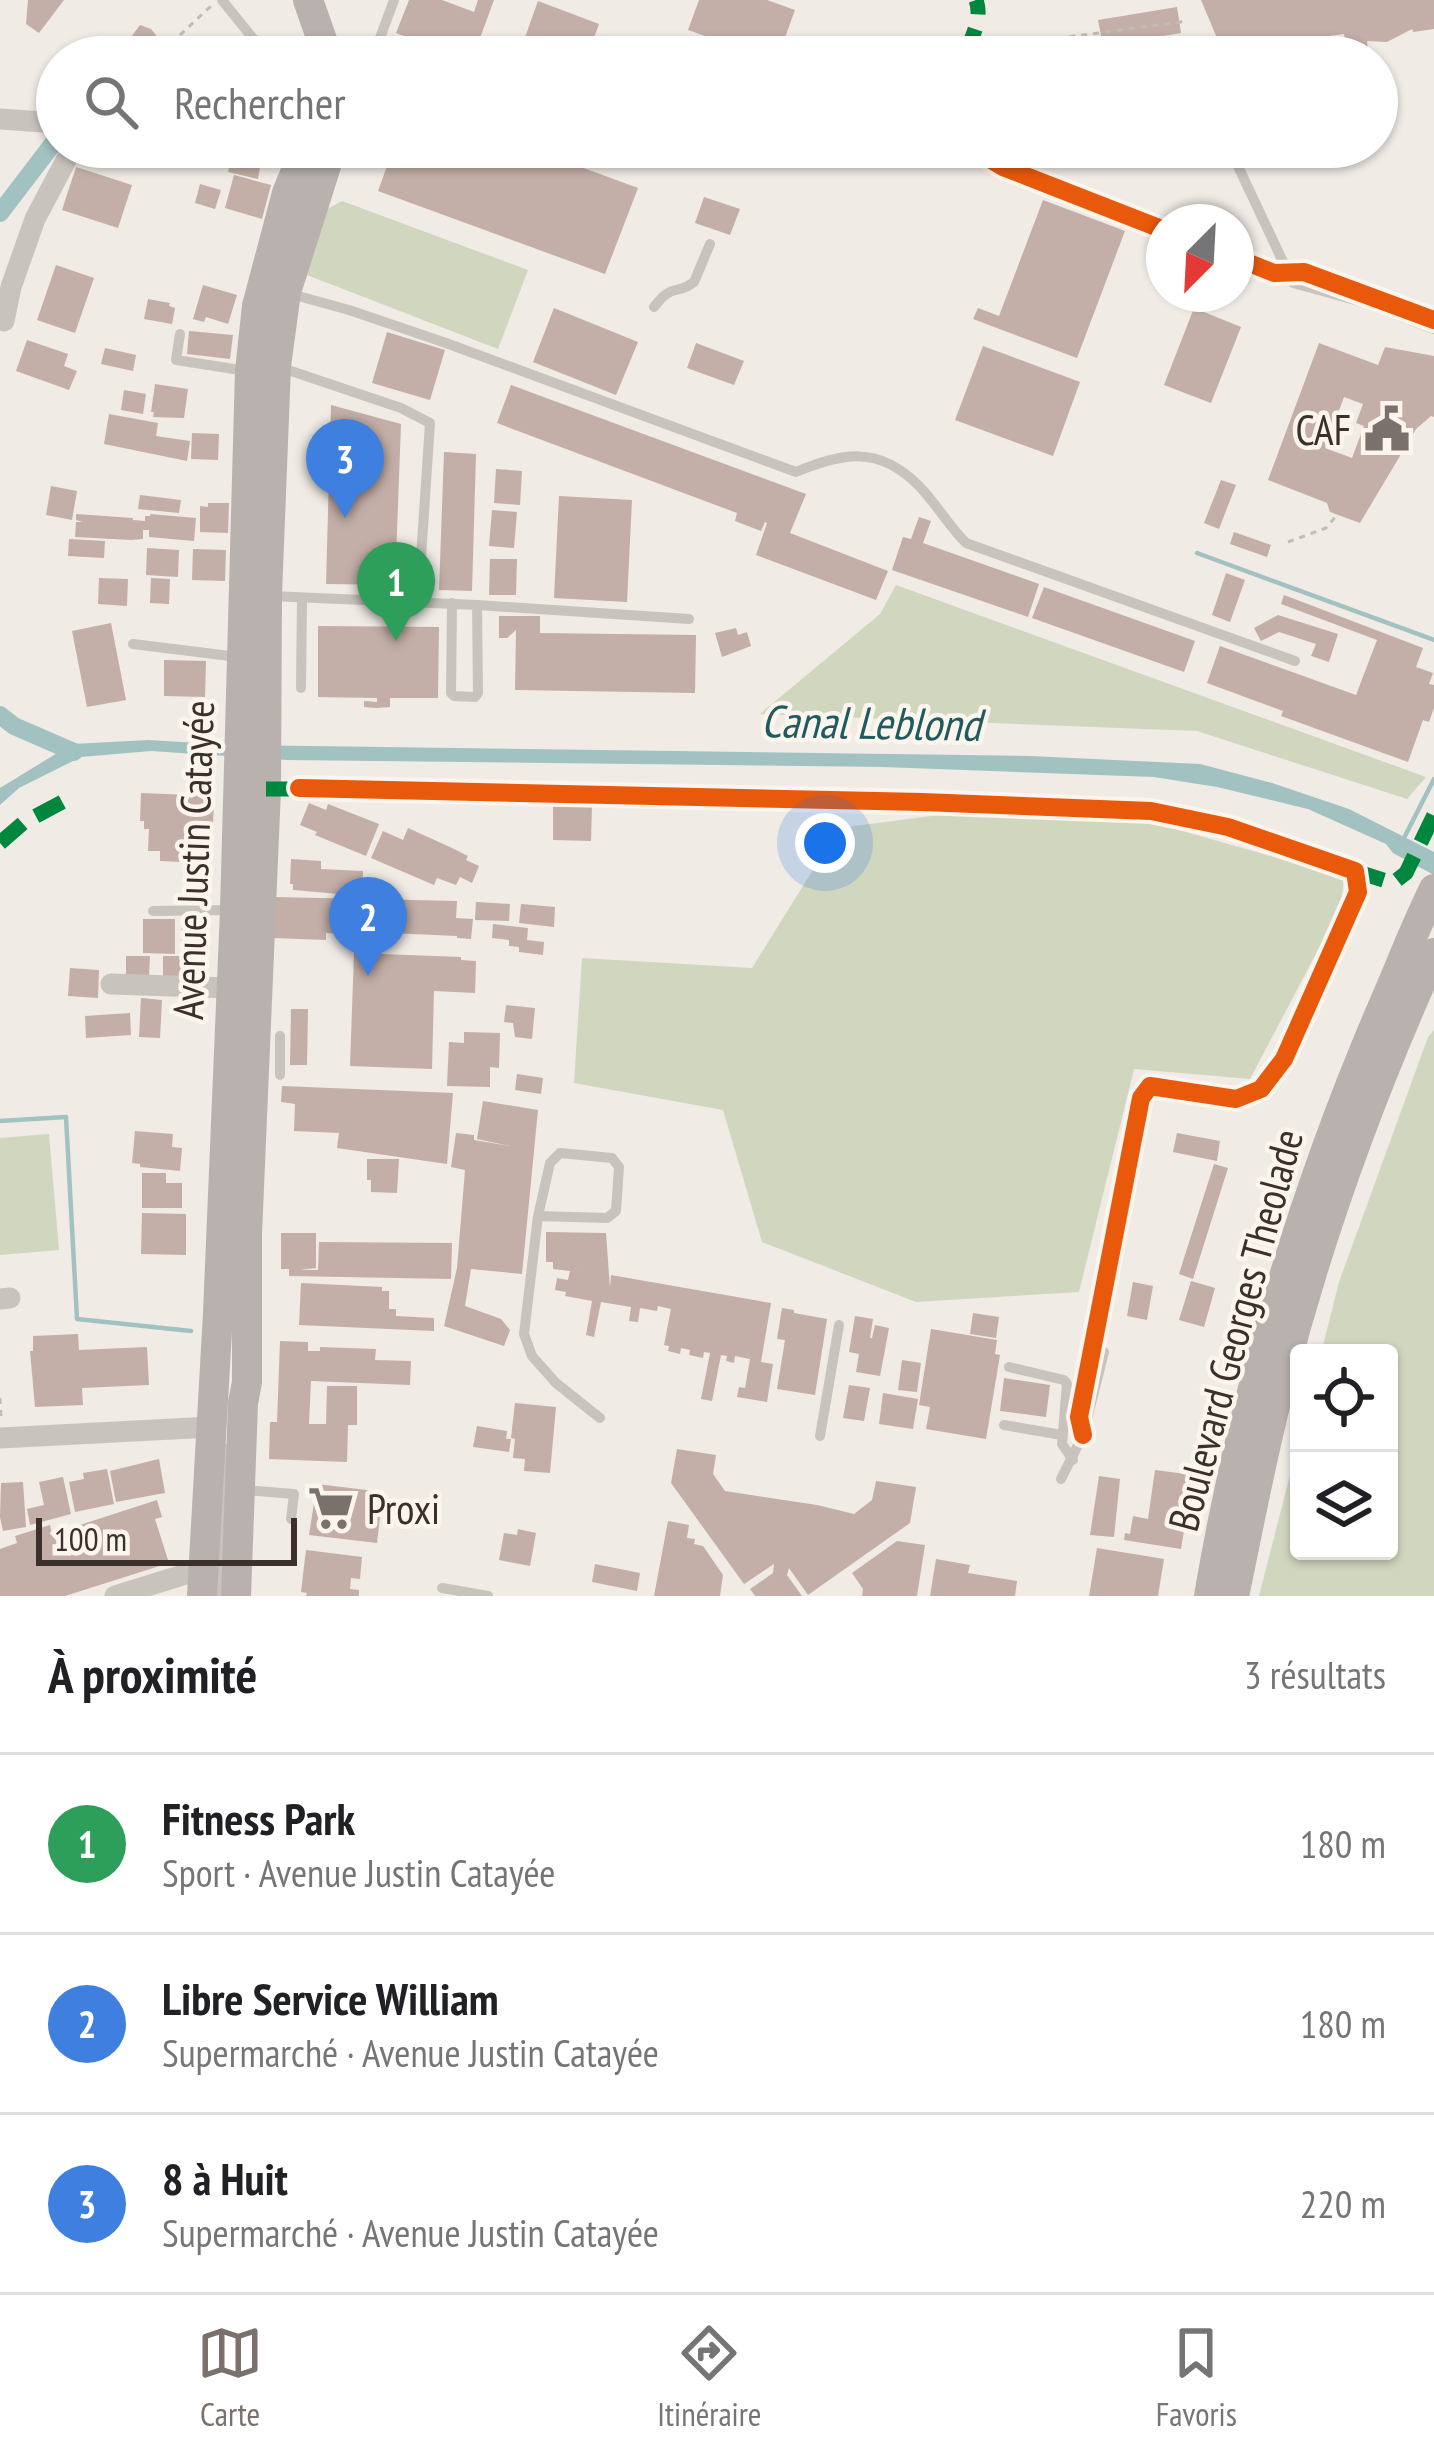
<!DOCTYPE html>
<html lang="fr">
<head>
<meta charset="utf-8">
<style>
  :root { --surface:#fff; --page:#f2f2f2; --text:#202124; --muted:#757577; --line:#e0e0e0; --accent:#7a716c }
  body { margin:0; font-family:"PT Sans Narrow",sans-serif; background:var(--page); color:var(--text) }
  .controls { position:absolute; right:36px; bottom:36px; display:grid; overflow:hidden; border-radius:12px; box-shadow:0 3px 9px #0004 }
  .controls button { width:108px; height:108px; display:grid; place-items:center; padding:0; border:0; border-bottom:3px solid var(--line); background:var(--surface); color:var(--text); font:60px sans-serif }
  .compass { position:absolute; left:1146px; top:204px; width:108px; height:108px; border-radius:50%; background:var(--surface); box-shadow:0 3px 9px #0004; rotate:204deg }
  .scale { position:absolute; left:36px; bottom:30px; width:261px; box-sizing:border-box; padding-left:12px; border:6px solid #3b302b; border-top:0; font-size:33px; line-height:42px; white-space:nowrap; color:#3b302b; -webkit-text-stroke:9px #fbf5ee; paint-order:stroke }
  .you { position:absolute; left:825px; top:843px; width:42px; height:42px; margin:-30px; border:9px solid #fff; border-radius:50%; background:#1a73e8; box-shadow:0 0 0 18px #1a73e833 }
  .badge { display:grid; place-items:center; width:78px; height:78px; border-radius:50%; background:var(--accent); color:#fff; font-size:39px; font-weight:700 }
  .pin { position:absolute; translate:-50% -99px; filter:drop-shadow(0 3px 6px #0008) }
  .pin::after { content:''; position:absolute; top:63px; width:42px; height:36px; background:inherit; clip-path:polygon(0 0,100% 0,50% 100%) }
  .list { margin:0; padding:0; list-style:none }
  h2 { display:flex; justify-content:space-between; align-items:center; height:156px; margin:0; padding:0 48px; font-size:51px }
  h2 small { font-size:39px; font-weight:400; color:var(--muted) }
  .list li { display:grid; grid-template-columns:78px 1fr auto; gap:36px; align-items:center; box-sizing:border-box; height:180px; padding:0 48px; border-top:3px solid var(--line) }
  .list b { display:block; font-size:45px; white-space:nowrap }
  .list p { margin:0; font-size:39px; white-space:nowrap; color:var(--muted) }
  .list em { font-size:39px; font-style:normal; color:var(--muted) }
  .icon { flex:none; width:66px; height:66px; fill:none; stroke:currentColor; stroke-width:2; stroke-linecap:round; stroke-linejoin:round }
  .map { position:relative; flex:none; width:1434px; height:1596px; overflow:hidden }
  .search { position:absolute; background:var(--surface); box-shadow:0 3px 9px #0004; left:36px; right:36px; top:36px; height:132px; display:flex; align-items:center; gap:30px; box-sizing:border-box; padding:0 42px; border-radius:66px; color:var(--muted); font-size:45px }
  .sheet { height:696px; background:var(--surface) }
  nav { display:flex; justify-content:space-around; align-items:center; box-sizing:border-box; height:168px; border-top:3px solid var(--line); background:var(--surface); font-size:33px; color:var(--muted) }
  nav a { display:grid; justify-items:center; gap:6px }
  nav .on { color:var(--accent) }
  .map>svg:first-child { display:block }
  .green { fill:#d1d6bf }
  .water { fill:#a1c2c1 }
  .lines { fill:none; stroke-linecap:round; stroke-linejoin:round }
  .stream { stroke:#a1c2c1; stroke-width:4.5 }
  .canal { stroke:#a1c2c1; stroke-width:18 }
  .building { fill:#c3afa7; fill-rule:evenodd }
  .path { stroke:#c2bbb6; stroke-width:3; stroke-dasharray:6 6; stroke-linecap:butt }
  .service { stroke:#c9c3be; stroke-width:10 }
  .minor { stroke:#c9c3be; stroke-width:21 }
  .primary { stroke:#b8b1ad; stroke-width:30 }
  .quiet { stroke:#00873e; stroke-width:15; stroke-dasharray:30 15; stroke-linecap:butt }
  .cycleway-casing { stroke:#fbf5ee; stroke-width:26 }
  .cycleway { stroke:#e8590c; stroke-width:18 }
  .labels { text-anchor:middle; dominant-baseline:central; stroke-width:9; stroke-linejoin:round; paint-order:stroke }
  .poi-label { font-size:42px; fill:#3b302b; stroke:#fbf5ee; text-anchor:end }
  .street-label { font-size:42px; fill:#3b302b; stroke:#fbf5ee }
  .water-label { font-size:45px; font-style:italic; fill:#1f5a5e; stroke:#fbf5ee }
</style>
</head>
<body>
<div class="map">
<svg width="1434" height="1596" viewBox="0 0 1434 1596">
  <rect width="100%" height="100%" fill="#f0ebe5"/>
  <g class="green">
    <path d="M342,201l186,69 -30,79 -191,-74 20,-66z"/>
    <path d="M896,585l530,192 -19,22 -210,-68 -437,-17 120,-100z"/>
    <path d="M970,811l184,12 190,54 -3,29 -91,173 -116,-10 -55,223 -163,10 -154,-60 -39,-132 -149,-27 8,-125 170,10 87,-140z"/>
    <path d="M1434,1030v566h-175l40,-156v111h90v-198h-68l18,-71 89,-245z"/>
    <path d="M49,1134l10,116 -59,5v-117z"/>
  </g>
  <path class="water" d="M149,740l81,5 800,11 170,8 72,19 77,26 85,43v23l-41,-22 -7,-9 -78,-35 -91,-22 -63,-10 -271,-10 -596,-7 -136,-9 -70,6 -62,31 -19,17v-17l72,-44z"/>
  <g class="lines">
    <g class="stream">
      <path d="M1197,553l237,87"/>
      <path d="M1404,838l30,-59"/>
      <path d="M0,1121l66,-4 11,202 114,12"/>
    </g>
    <g class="canal">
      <path d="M0,213l55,-72"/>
      <path d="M0,715l14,11 60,26"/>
    </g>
  </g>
  <g class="building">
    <path d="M28,0h36l-25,33 -13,-9z"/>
    <path d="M409,0h33l32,12 4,-12h16l-21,57h-26l1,-4 -52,-20z"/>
    <path d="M699,0h68l28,10 -17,47h-14l-76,-27z"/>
    <path d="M1201,0h233v29l-21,3 -1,-3 -25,13 -20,-1 2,16h-21l-4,-23 -104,14 -1,9h-14z"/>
    <path d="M538,1l61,23 -9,25 20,8h-92z"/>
    <path d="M1177,7l4,26 -78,13 -5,-26z"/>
    <path d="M140,25l11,4 23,28h-58z"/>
    <path d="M394,147h116l50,18 2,-5 76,28 -33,86 -227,-83z"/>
    <path d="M231,160l29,7 -2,12 -30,-7z"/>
    <path d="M76,167l56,18 -14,43 -56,-18z"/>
    <path d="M234,175l37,10 -9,34 -37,-11z"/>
    <path d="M200,184l21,6 -6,19 -20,-6z"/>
    <path d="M704,197l36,12 -10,26 -35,-12z"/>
    <path d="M1043,200l82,31 -48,127 -104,-39 5,-11 21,8z"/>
    <path d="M56,265l38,13 -19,55 -38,-13z"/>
    <path d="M203,285l34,10 -9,29 -22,-7 -2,5 -11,-3z"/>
    <path d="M148,299l22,4 -1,3 6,2 -3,16 -28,-5z"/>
    <path d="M554,308l84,34 -22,53 -83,-33z"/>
    <path d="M1194,308l47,19 -30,76 -47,-18z"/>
    <path d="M189,331l44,4 -3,24 -43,-5z"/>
    <path d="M387,332l58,18 -15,50 -58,-17z"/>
    <path d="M27,340l41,14 -4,12 13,5 -8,19 -53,-19z"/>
    <path d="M696,343l48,18 -10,24 -47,-17z"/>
    <path d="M1319,343l59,22 7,-18 49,9v61l-3,-1 -15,13 -56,94 -30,-11 -3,-9 -59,-23zM1344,397l19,7 -7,19 8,3 -12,32 -27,-10z"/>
    <path d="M983,346l97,36 -27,74 -98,-36z"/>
    <path d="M105,348l31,7 -3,16 -32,-7z"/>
    <path d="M155,384l33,5 -4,29 -31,-1 1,-5h-3z"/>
    <path d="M511,385l295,109 -16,39 98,38 -12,29 -120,-45 11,-32 -2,-1 -4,9 -26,-10 2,-8 -240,-90z"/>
    <path d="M124,390l22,4 -3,20 -22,-4z"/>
    <path d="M331,405l70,19 -6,161 -69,-1z"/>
    <path d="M109,414l49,9 -2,13 34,5 -3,20 -83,-17z"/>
    <path d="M192,433l27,1 -1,26 -27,-1z"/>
    <path d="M444,452l32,2 -4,137 -33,-1z"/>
    <path d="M496,469l26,2 -2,34 -26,-2z"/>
    <path d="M1221,480l15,5 -17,44 -15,-6z"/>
    <path d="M51,486l26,5 -5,29 -26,-5z"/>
    <path d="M140,495l41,5 -2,13 -41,-4z"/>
    <path d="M559,496l73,4 -5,102 -73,-4z"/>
    <path d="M208,503h21l-1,30 -28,-1v-26l8,1z"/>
    <path d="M492,510l25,2 -3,36 -25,-2z"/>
    <path d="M76,514l57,4v2l12,1v-5h5v-2l46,4 -2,23 -45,-4v-7h-6v9l-12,1 -56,-3 1,-15h7l-7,-2z"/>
    <path d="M919,517l12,4 -8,22 116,41 -11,33 -136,-47 11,-33 8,2z"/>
    <path d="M1234,532l37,13 -4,12 -37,-13z"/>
    <path d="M69,539l36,2 -1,17 -36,-2z"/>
    <path d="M147,548l32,2 -1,27 -32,-2z"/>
    <path d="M193,549l33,1 -1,31 -33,-1z"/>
    <path d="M490,559h27l-1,36h-27z"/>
    <path d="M1226,573l19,7 -15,42 -18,-7z"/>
    <path d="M99,578l29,1 -1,27 -29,-2z"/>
    <path d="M151,578l19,1 -1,25 -19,-1z"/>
    <path d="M1044,587l151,54 -11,31 -152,-54z"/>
    <path d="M1284,595l139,53 -7,19 17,6 -4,11 5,1v23l-5,14 -6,-2 -15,42 -127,-46 2,-5 -76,-28 13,-37 136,49 21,-55 -96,-36z"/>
    <path d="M1278,615l60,19 -9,28 -18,-6 5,-12 -37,-12 -18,9 -7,-13z"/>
    <path d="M499,616h41v17l156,2 -1,58 -180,-3 1,-60 -9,8h-8z"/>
    <path d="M111,623l15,77 -39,7 -15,-76z"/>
    <path d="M318,626l121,1 -1,71h-48v9l-14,1 -12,-1v-6l13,1v-4l-59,-1z"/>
    <path d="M736,628l2,7 9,-3 4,14 -29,11 -7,-24z"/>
    <path d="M164,660l42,1 -1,36 -41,-1z"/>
    <path d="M141,793l73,3 -1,28h-7v15l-7,8 -10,-1v6h-7v10l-22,-1v-10h-12l1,-22h-5v-8h-4z"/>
    <path d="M309,803l17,7 2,-6 51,20 -13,32 -51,-21 2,-3 -17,-7z"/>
    <path d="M553,804l39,1 -1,36 -38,-1z"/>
    <path d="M408,828l42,19 18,9 -2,4 13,6 -7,17 -12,-6 -4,8 -19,-7 -3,7 -63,-27 12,-27 20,9z"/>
    <path d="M291,859l30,2v8l42,2 -1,25 -69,-6v-6h-3z"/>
    <path d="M275,897l182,4 -1,17 17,1 -2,20 -14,-1v-2l-114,-5v3l-17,-1v7l-53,-2z"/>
    <path d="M476,902l34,2 -1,17 -34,-1z"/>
    <path d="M521,904l34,3 -1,20 -35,-4z"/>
    <path d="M143,919h32v35l-32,-1z"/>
    <path d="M182,920l26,1 -1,33h-26z"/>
    <path d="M493,924l35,4 -1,12 17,2 -1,13 -24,-3v-5l-10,-1v-6l-17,-2z"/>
    <path d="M354,953l107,4v3l15,1 -1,32 -41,-2 -2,78 -82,-3z"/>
    <path d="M126,956h24l-1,20h-23z"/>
    <path d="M163,956h44l-1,22h-43z"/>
    <path d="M70,968l29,2 -1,28 -30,-2z"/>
    <path d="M141,998l21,2 -2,38 -21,-1z"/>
    <path d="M506,1005l29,3 -3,31 -17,-2 -2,-14 -9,-1z"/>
    <path d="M291,1009h17l-1,56h-17z"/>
    <path d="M130,1013l1,22 -45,3 -1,-22z"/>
    <path d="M464,1032l36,1 -1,35 -9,-1v20l-43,-1 2,-44 15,1z"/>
    <path d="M517,1074l26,4 -2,16 -26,-4z"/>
    <path d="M282,1086l171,7 -6,71 -110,-16 2,-15 -45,-2 1,-27 -14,-2z"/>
    <path d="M483,1101l55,9 -16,164 -51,-5 -6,37 36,13 9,11 -6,16 -60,-20 13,-58 8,-98 -14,-3 5,-34 18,2v5l36,6 -33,-7z"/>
    <path d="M135,1131l38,3 -1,13 10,1 -2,23 -40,-4v-3l-8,-1z"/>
    <path d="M1177,1133l43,8 -3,20 -44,-9z"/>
    <path d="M367,1159h32l-2,34 -26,-1v-12h-4z"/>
    <path d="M1214,1164l14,4 -35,111 -14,-5z"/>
    <path d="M142,1173h24v10h16v25h-40z"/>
    <path d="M142,1213l44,1v41l-45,-1z"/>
    <path d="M546,1232l60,1 4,55 1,-13 160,28 -10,59 12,2 -6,38 -30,-5 2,-10 6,1 5,-29 -15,-3 -1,7 -8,-2 1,-5 -6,-1 -9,46 -11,-2 9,-46 -6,-1 -1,6 -14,-3 1,-5 -9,-2 -1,6 -12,-3 1,-5 -5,-1 7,-36 -13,-3 -1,5 -17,-3 -2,14 -9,-1 2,-14 -30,-5 -7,35 -8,-2 6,-34 -27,-5 1,-4 -11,-2 2,-12 11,2 2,-9 18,2 -35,-4v-7h-7z"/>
    <path d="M281,1233h35v35l-16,2h18l1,-28 133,1 -1,36 -162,-3v-7h-8z"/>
    <path d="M1191,1281l24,7 -11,39 -25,-7z"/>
    <path d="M1133,1282l20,4 -6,34 -20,-4z"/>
    <path d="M301,1283l81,4v4h7v18h7v7l38,2v13l-135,-6z"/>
    <path d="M782,1308l12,2v3l33,6 -12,76 -38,-6 8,-49 -8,-1z"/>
    <path d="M973,1313l26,4 -3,21 -26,-4z"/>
    <path d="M855,1316l18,3 -3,19h2l3,-13 14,3 -9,48 -24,-4 3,-18 -10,-2z"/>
    <path d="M931,1329l66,11 -2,14 5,1 -14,84 -60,-10 4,-22 -11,-2z"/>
    <path d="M78,1334l1,16 68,-3 2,38 -67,3 1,17 -48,2 -5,-56h3v-15z"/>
    <path d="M280,1341l28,1v9h12v-4l56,2 -1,11 36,1 -1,24 -99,-4 -2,43h17l1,-38h30v39h-9l-1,37 -78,-3 1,-37h7z"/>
    <path d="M902,1360l19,3 -4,29 -19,-2z"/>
    <path d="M1004,1378l46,7 -4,32 -46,-6z"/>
    <path d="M849,1385l21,3 -6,33 -21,-3z"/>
    <path d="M883,1393l35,6 -5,30 -34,-5z"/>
    <path d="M515,1403l41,4 -6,66 -26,-2 1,-12 -12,-1 2,-19 -4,-1z"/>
    <path d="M477,1426l30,5 -1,8h5l-2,13 -36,-5z"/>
    <path d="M677,1449l39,6 -3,19 12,17 92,14 37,9 18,-14 4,-19 40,6 -6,36 -102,72 -19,-27 -2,7 15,21h-47l-5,-7 23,-16 1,-9 -30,20 -73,-101z"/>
    <path d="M159,1459l6,34 -49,9 -6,-31z"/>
    <path d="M107,1469l7,35 -39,8 -6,-30 15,-3 -1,-6z"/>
    <path d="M1155,1470l38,5 -12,74 -57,-9 1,-7 5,1 3,-18 15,3z"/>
    <path d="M1099,1476l21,3 -6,58 -24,-2z"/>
    <path d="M63,1477l8,37 -41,11 -3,-16 17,-4 -5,-23z"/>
    <path d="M23,1482l3,45 -23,4 -3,-14 1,-34z"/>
    <path d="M317,1484l66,8 -6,51 -68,-8z"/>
    <path d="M157,1500l5,17 -7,2 14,44 -104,33h-65v-47l17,-6 -2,-7 35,-11 2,9z"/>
    <path d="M668,1521l21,4 -2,13 8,1 -1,5 9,2 20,29 -3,21h-66z"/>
    <path d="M518,1529l18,4 -6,33 -31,-6 5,-27 13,2z"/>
    <path d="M897,1541l28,4 -8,51h-55l1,-7 -11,-16z"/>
    <path d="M1097,1548l67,11 -6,37h-69z"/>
    <path d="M306,1550l56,7 -2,22 -9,-1 -1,11 9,1v6h-53l1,-3 -6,-1z"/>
    <path d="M936,1559l34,6 -2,8 49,8 -2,15h-85z"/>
    <path d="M595,1564l45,9 -3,18 -45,-9z"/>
  </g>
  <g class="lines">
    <g class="path">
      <path d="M180,35l31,-29"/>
      <path d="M986,48l202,-27"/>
      <path d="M1288,542l38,-14 10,-12"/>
      <path d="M0,1398l1,20"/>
    </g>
    <g class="service">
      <path d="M222,0l46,57"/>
      <path d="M373,57l21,-57"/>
      <path d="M1229,147l64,136 73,20 68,26"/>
      <path d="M291,294l58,16 97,33 350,129c46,-19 82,-27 122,13 18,18 30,40 48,58l329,118"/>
      <path d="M654,307c19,-25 22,-11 40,-25l16,-38"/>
      <path d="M180,334l-4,26 71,11"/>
      <path d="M282,368l119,40 29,15 -12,179"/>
      <path d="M271,596l206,9 212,14"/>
      <path d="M452,603l-1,90 3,3 21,1 3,-4 -1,-88"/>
      <path d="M133,644l105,13"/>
      <path d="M301,688l1,-90"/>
      <path d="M153,911l79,-1"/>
      <path d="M280,1075v-39"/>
      <path d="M538,1216l69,2 9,-7 3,-44 -7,-9 -52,-5 -10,10 -12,53 -14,118 8,22 24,27 44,35"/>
      <path d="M1009,1367l55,13 3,4 -5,60 11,16"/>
      <path d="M1004,1425l58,10"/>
      <path d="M820,1436l19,-111"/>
      <path d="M1061,1479l22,-44 21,-83"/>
      <path d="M245,1490l49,4 -3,25"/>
      <path d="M442,1588l46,8"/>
      <path d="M219,1596l6,-147"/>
    </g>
    <g class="minor">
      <path d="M0,119l57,4"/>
      <path d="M4,321l7,-34 24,-68 38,-72"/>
      <path d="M111,984l120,4"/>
      <path d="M0,1299l10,-1"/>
      <path d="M0,1438l211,-11"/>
      <path d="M115,1596l87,-27 35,1"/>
    </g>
    <g class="primary">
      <path d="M308,0l20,57"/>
      <path d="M202,1596l16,-283 17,-403 15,-539 7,-65 30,-113 9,-22 29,-24"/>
      <path d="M236,1596l7,-193 4,-21v-148l19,-445 1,-194 9,-229 10,-74 46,-145"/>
      <path d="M1209,1596c35,-206 94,-406 177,-597 16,-37 30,-74 48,-110"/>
      <path d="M1234,1596c15,-71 28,-143 47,-214 38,-148 90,-290 153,-429"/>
    </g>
    <g class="quiet">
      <path d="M964,57c7,-19 19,-37 12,-57"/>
      <path d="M266,789h43"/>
      <path d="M0,843l23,-20 43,-23"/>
      <path d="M1355,871l38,12 13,-10 28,-58"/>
    </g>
    <g class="cycleway-casing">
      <g id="cycleway">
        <path d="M970,147l33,20 161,63"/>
        <path d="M1236,258l38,15 30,-1 130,48"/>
        <path d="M299,788l623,14 229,9 77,16 127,44 3,21 -74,167 -23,30 -25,10 -86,-13 -9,12 -62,319 4,18"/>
      </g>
    </g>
    <use href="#cycleway" class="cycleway"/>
  </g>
  <defs>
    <g id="civic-bare" transform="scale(3.6)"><path d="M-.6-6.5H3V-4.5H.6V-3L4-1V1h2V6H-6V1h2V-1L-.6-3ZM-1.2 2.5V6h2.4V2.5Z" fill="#7a716c" stroke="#fbf5ee" stroke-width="2.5" paint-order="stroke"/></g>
    <g id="supermarket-bare" transform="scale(3.6)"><path d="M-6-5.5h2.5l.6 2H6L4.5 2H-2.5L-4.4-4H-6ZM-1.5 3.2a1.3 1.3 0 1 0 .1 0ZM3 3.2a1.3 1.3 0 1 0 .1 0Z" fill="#7a716c" stroke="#fbf5ee" stroke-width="2.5" paint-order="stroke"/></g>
  </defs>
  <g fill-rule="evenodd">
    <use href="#civic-bare" x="1387" y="429"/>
    <use href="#supermarket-bare" x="331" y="1508"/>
  </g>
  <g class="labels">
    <g class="poi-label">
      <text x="1351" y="429">CAF</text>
      <text x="367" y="1508" text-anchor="start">Proxi</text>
    </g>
    <g class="street-label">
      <text transform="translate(193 860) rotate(-88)">Avenue Justin Catayée</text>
      <text transform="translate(1235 1330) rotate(-75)">Boulevard Georges Theolade</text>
    </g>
    <g class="water-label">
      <text transform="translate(871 722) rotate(1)">Canal Leblond</text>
    </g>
  </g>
</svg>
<div class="controls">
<button><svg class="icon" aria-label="locate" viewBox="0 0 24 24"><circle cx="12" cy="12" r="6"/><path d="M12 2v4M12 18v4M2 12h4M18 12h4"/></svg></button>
<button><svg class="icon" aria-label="layers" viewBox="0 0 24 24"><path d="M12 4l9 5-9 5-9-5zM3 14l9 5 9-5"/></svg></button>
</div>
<svg class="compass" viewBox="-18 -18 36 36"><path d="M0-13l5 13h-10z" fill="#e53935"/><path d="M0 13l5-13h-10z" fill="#757577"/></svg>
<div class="scale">100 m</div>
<div class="you"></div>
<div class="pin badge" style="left:396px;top:641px;background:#2e9e5b">1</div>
<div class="pin badge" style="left:368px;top:976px;background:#3f7fe0">2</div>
<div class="pin badge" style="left:345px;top:518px;background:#3f7fe0">3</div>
<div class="search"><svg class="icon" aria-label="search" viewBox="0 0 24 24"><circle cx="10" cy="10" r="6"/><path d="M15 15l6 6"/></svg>Rechercher</div>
</div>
<section class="sheet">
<h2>À proximité<small>3 résultats</small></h2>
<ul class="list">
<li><span class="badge" style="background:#2e9e5b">1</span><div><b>Fitness Park</b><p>Sport · Avenue Justin Catayée</p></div><em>180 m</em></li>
<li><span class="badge" style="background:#3f7fe0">2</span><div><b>Libre Service William</b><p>Supermarché · Avenue Justin Catayée</p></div><em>180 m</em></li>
<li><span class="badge" style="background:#3f7fe0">3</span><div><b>8 à Huit</b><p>Supermarché · Avenue Justin Catayée</p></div><em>220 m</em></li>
</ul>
</section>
<nav>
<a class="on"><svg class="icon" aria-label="map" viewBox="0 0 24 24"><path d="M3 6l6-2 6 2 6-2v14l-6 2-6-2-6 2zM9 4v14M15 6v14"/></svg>Carte</a>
<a><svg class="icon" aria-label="directions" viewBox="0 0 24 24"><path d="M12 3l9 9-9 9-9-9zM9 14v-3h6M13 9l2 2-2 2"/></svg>Itinéraire</a>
<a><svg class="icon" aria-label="saved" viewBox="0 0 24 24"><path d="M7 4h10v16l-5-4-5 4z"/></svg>Favoris</a>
</nav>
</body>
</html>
